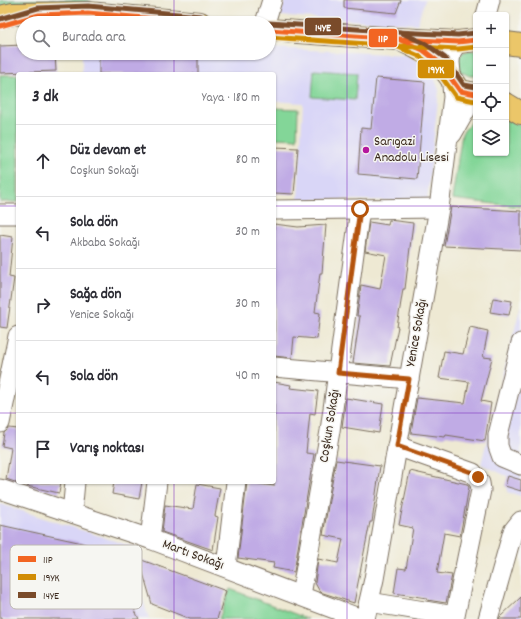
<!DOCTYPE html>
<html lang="tr">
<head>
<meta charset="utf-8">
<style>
  :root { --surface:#fff; --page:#f2f2f3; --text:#2b2b33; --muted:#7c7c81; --line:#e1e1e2 }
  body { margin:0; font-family:Dekko,sans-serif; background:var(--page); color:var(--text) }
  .controls { position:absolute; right:12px; top:12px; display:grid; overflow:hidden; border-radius:4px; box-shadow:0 1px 3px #0004 }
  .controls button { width:36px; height:36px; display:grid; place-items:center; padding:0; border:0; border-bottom:1px solid var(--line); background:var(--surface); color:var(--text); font:20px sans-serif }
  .stop { position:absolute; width:12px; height:12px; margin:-9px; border:3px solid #b45309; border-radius:50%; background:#fff }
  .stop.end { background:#b45309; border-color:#fff; box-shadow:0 1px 4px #0008 }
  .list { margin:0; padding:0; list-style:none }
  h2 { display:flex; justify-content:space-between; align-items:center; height:52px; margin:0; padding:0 16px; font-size:17px }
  h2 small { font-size:13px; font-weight:400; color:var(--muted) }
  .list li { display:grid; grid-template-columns:26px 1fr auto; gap:12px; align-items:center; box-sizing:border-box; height:72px; padding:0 16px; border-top:1px solid var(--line) }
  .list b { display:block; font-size:15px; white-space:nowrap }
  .list p { margin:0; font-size:13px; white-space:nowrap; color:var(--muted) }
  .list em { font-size:13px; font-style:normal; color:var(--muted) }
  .icon { flex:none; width:22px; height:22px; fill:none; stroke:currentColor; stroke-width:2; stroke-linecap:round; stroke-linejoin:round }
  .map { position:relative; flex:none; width:521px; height:619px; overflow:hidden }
  .search { position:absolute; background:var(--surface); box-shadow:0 1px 3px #0004; left:16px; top:16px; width:260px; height:44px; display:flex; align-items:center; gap:10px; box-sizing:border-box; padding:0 14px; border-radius:22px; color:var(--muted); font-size:15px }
  .panel { position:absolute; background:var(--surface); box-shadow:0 1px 3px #0004; left:16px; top:72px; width:260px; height:412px; border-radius:4px }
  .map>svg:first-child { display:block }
  .built { fill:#d9d6f7 }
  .green { fill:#83d698; stroke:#5f805b }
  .building { fill:#c0abe5 }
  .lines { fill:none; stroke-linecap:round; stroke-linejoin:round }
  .minor-casing { stroke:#7a6d5d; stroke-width:21 }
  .major-casing { stroke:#7a6d5d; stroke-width:24 }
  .minor { stroke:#fff; stroke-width:19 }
  .major { stroke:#ebc669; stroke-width:22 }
  .bus-1-casing { stroke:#f6f6f2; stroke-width:8 }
  .bus-2-casing { stroke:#f6f6f2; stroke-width:8 }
  .bus-3-casing { stroke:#f6f6f2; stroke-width:8 }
  .bus-1 { stroke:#f26522; stroke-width:5 }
  .bus-2 { stroke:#d18d06; stroke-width:5 }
  .bus-3 { stroke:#7a4b2a; stroke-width:5 }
  .route { stroke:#b45309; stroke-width:5 }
  .grid { fill:none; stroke:#7b2cbf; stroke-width:1; stroke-opacity:0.55 }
  .poi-dot { fill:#b5179e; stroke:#f6f6f2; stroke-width:1.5 }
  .labels { text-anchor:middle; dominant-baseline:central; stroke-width:3; stroke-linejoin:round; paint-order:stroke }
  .poi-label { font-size:14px; fill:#3b2a1e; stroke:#f6f6f2; text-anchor:start }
  .street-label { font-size:14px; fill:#3b2a1e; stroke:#f6f6f2 }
  .key { fill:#f6f6f2; stroke:#beb9b2; stroke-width:1 }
  .key-label { font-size:11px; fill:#3b2a1e }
  .line-badge { stroke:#f6f6f2; stroke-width:1.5 }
  .badge-label { font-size:11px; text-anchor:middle; font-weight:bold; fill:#fff }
</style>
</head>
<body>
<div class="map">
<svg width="521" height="619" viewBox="0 0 521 619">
  <rect width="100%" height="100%" fill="#f6f6f2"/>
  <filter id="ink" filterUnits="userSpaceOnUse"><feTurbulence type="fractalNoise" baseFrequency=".025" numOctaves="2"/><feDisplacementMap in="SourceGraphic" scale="8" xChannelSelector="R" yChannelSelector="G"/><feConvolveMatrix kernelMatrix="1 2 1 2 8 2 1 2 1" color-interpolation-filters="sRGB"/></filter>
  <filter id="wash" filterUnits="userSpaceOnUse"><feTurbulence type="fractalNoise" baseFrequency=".012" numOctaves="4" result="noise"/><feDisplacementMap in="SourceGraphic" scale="16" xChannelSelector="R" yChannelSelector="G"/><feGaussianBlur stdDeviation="0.9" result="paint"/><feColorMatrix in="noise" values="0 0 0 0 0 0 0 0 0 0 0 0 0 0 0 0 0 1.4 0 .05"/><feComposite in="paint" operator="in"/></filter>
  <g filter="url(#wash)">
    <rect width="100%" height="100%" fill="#eee9d3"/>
    <g class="built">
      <path d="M285,0h140l-8,24 -137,-8z"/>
      <path d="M269,48l138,7 18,11 9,11 5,13 -12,111 -129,-2 5,-96 -29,-2v-27h-192v-21h187z"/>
      <path d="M521,304v192l-14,-4 2,-15 -28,-13z"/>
      <path d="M0,504l137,44 -2,26 14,45h-149z"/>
    </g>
    <g class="green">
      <path d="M10,0h76l6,2 -57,3 -35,7v-11z"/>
      <path d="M471,50l5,2v23l-6,1 -11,-5 -1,-12 5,-7z"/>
      <path d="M314,70l43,3 -2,27 -43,-3z"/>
      <rect x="0" y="75" width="18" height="127"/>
      <path d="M274,108l24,1 -1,30 -23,-1z"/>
      <path d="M475,118h1v35h30v-35l15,8v81l-69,-8 10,-66z"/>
      <path d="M230,589l78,30h-89z"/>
    </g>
    <g id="blocks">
      <g class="building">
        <path d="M344,0h57l-5,13 -52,-5z"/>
        <path d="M23,45v8h32l1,18 -56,2v-27z"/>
        <rect x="99" y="53" width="99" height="21"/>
        <path d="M376,78l49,4 -8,97 -59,-5 3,-46 10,1z"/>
        <path d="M274,147l24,1 -4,46 -20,-1z"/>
        <path d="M451,207l70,4v39l-77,-4z"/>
        <path d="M389,220l24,3 -8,66h-2l-6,38h1l-8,39 -37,-3 7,-47h-3l4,-31 19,4 6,-34 -21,-4 4,-29 19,3z"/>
        <path d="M274,224l24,3 28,-2 -4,48h-2l-5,39 5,1 -3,26 -23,-2 -2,21 -18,-2z"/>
        <path d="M0,235l13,2 -4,40 5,1 -7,50 -7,-1z"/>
        <path d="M493,298l19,3 -3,14 -19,-3z"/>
        <path d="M470,327l18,4 -5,26 9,1 -11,43 10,2 -6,38 -39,-6 -1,2 -34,-4 6,-35 48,5 4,-21 -30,-4 5,-27 19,3z"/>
        <path d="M274,382l17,3 -1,3 28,3 -3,23 -5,-1 -4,40 8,1 -20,118 -21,-4 1,-5 -36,-5 9,-76 27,4z"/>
        <path d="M346,398l37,6 -4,29 -37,-6z"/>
        <path d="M9,428l9,1v54l-12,-4 5,-31 -9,-2 2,-13z"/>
        <path d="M336,460l44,6 -8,56h-2l-16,81 -34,-11 -5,-9 3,-24 20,4 5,-24 -20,-4z"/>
        <path d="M410,471l57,13 2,3 -9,49 -16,-3 -7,40 15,2 -6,28 -19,-3v-2l-33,-5 4,-25 8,1 7,-41 -14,-3z"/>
        <path d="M508,476l13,4v11l-16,-5z"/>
        <path d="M28,482h33l-2,11 -32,-7z"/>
        <path d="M114,482h28l-3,17 -27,-5z"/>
        <path d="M197,484l23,4 -5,28 3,1 -5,33 -51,-18 3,-27 28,4z"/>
        <path d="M0,525l78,17 56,16 -9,32 14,29h-139z"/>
        <path d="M139,559l87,32 -9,28h-27l-38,-15z"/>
        <path d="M521,597v22h-22l1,-2z"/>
      </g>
    </g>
  </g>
  <g filter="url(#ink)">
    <use href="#blocks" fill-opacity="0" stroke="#7a6d5d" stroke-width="1"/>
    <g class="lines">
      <g class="minor-casing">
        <g id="minor">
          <path d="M486,15l4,-15"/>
          <path d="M265,23l7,-23"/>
          <path d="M452,134l16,-28 8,-6"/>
          <path d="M274,210l165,-2"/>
          <path d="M0,214h18"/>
          <path d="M521,343l-23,92v11l4,11 19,8"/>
          <path d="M274,367l135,12"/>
          <path d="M0,423l18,-87"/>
          <path d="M0,489l150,50 211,80"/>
          <path d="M72,513l3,-31"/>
          <path d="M150,539l7,-57"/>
          <path d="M226,567l10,-85"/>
          <path d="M301,595l29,-164 30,-222"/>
          <path d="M369,602l86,14 26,-126 -1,-7 -7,-10 -76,-27"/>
          <path d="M365,619l9,-40 65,-371 14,-111 -3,-35 1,-10 7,-10"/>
          <path d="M488,619l25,-88 8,-10"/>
        </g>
      </g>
      <g class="major-casing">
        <g id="major">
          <path d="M0,17l13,-3 75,-1 112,10"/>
          <path d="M269,30l129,9 60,3 18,-2"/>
          <path d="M405,42c29,13 38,23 55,49l16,3"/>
          <path d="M506,43l15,2"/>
          <path d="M506,104l15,9"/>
        </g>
      </g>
      <use href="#minor" class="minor"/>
      <use href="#major" class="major"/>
      <g class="bus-1-casing">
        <g id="bus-1">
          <path d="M0,26l39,-11 49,-2 112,10"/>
          <path d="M269,30l129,9 25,11 18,14 19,27 16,3"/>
          <path d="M398,39l60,3 18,-2"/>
        </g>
      </g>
      <g class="bus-2-casing">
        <g id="bus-2">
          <path d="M36,23l52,-3 33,3"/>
          <path d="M269,37l127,9 23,10 17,13 20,28 19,4"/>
          <path d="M398,46l60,3 18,-2"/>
        </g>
      </g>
      <g class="bus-3-casing">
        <g id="bus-3">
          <path d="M0,19l38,-11 50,-2 113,10"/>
          <path d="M269,23l131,9 26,12 19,14 19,27 12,2"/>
          <path d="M398,32l60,3 17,-2"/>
        </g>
      </g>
      <use href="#bus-1" class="bus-1"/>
      <use href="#bus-2" class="bus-2"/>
      <use href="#bus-3" class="bus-3"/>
    </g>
  </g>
  <g class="lines" filter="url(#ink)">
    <path class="route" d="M360,209l-22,164 71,6 -12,67 77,27 4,4"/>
  </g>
  <path class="grid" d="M174,0v23M347,0v619M174,53v21M0,206h18M274,206h247M0,413h18M274,413h247M174,482v137"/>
  <circle class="poi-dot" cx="366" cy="150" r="4"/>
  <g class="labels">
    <g class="poi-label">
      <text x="374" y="142">Sarıgazi<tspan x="374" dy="16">Anadolu Lisesi</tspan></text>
    </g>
    <g class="street-label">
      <text transform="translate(417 333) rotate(-80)">Yenice Sokağı</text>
      <text transform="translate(330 426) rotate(-81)">Coşkun Sokağı</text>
      <text transform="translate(193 555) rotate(20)">Martı Sokağı</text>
    </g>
  </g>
  <rect x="10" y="545" width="132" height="64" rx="6" class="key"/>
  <rect x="18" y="556" width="18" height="6" fill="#f26522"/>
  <rect x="18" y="574" width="18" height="6" fill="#d18d06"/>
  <rect x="18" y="592" width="18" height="6" fill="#7a4b2a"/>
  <g class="key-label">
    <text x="43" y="563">11P</text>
    <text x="43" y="581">19YK</text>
    <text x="43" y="599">14YE</text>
  </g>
  <g class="line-badge">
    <rect x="304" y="17" width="38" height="19" rx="4" fill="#7a4b2a"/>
    <rect x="368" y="28" width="30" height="20" rx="4" fill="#f26522"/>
    <rect x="417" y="59" width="38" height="20" rx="4" fill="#d18d06"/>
  </g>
  <g class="badge-label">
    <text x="323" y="31">14YE</text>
    <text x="383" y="42">11P</text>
    <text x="436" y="73">19YK</text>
  </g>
</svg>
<div class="controls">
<button>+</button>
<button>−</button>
<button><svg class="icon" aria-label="locate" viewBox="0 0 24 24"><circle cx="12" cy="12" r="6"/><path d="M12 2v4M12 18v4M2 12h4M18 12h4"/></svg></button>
<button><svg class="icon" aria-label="layers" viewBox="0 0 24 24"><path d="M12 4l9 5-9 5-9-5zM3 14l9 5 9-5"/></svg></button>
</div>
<div class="stop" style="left:360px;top:209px"></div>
<div class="stop end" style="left:478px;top:477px"></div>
<div class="search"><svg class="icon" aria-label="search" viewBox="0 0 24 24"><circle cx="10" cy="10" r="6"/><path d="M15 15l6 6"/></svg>Burada ara</div>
<section class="panel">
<h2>3 dk<small>Yaya · 180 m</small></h2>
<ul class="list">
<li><svg class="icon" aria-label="ahead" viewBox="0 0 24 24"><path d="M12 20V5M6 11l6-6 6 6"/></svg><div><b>Düz devam et</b><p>Coşkun Sokağı</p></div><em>80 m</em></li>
<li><svg class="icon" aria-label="left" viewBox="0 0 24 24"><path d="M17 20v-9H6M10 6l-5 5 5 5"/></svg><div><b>Sola dön</b><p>Akbaba Sokağı</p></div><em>30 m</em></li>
<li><svg class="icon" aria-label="right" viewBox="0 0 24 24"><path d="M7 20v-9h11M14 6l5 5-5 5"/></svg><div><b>Sağa dön</b><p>Yenice Sokağı</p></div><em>30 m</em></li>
<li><svg class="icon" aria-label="left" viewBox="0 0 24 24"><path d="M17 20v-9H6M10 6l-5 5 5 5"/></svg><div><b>Sola dön</b></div><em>40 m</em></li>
<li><svg class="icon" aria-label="arrive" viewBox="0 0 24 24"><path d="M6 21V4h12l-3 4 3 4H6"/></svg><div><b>Varış noktası</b></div></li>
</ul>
</section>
</div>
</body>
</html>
